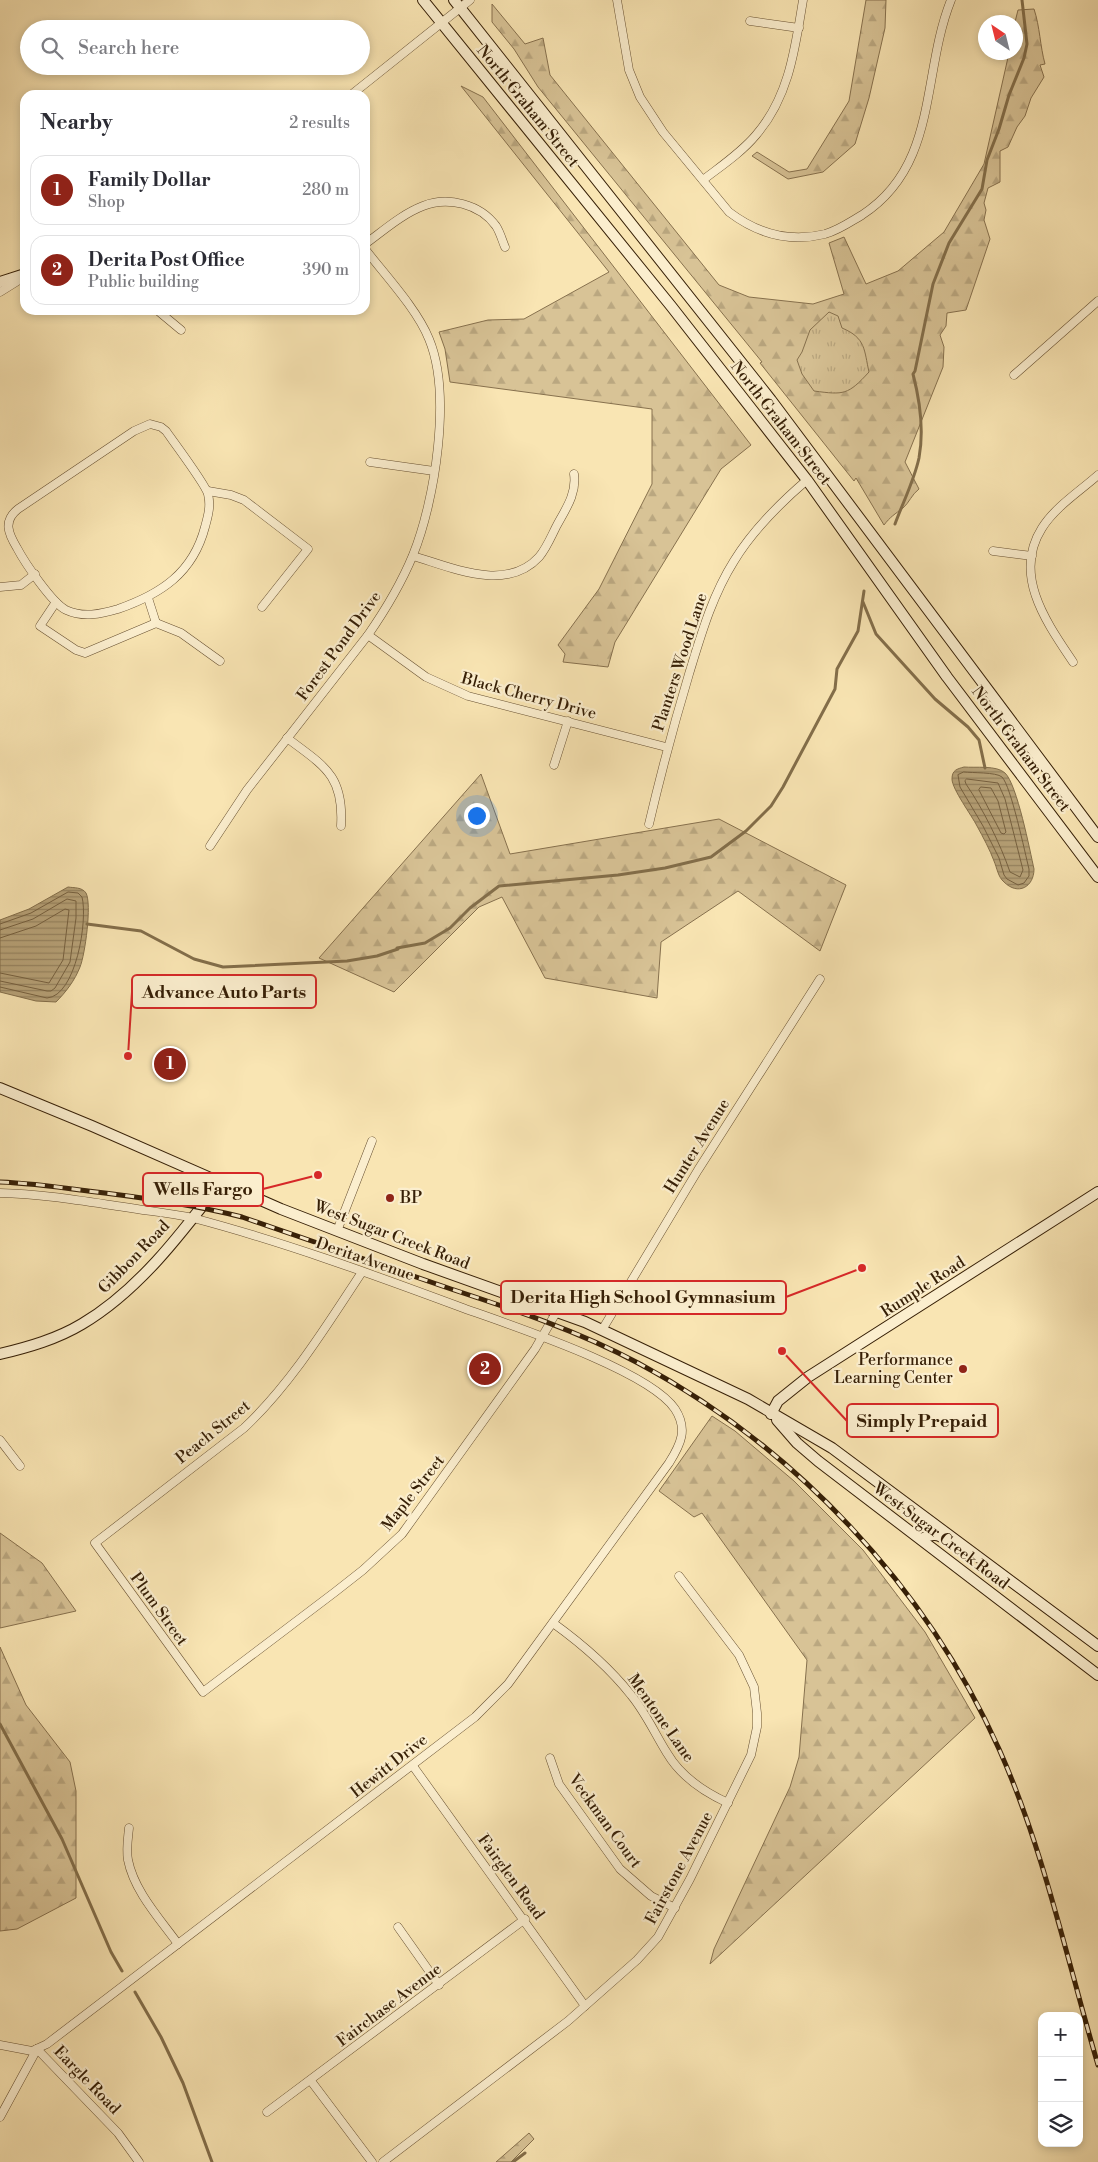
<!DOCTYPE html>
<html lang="en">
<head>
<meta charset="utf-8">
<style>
  :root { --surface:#fff; --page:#f2f2f3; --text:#2b2b33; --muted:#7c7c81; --line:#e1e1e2; --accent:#8f2418 }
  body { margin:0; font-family:"Libre Bodoni",serif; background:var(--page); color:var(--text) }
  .controls { position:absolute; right:15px; bottom:15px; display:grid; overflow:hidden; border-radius:10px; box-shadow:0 2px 8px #0003 }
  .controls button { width:45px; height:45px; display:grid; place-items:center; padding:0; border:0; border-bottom:1px solid var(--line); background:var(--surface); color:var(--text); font:25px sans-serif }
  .compass { position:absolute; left:978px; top:15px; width:45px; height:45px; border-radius:50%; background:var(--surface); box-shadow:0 2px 8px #0003; rotate:325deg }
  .you { position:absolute; left:476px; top:815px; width:18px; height:18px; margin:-12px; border:4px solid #fff; border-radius:50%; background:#1a73e8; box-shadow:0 0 0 8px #1a73e833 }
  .badge { display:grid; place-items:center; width:32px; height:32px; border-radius:50%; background:var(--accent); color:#fff; font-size:16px; font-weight:700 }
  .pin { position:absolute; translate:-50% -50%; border:2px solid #fff; box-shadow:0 1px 5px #0006 }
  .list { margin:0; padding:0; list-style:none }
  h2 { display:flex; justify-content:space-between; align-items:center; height:65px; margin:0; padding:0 20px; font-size:21px }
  h2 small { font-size:16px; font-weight:400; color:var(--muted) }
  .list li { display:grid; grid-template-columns:32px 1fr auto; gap:15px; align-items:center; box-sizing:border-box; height:70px; margin:0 10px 10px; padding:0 10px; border:1px solid var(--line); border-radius:15px }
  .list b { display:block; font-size:19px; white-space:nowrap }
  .list p { margin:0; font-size:16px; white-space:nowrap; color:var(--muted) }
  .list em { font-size:16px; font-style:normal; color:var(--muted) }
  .icon { flex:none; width:28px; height:28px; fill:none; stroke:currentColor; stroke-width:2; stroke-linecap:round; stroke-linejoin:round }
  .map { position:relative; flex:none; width:1098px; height:2162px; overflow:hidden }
  .search { position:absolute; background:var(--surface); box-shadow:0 2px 8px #0003; left:20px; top:20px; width:350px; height:55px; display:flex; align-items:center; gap:12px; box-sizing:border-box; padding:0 18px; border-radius:28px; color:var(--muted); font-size:19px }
  .panel { position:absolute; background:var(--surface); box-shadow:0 2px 8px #0003; left:20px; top:90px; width:350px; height:225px; border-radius:15px }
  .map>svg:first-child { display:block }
  .forest { fill:url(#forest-firs); stroke:#87714e }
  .park { fill:url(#park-tufts); stroke:#87714e }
  .water { fill:url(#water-rules); stroke:#836e4a }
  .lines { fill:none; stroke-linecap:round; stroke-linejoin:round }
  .shore { stroke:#76603f; stroke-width:1 }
  .stream { stroke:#836e4a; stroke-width:3 }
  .street-casing { stroke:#675031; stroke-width:9 }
  .secondary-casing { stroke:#361f06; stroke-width:12 }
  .street { stroke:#fbeece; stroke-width:8 }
  .secondary { stroke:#fbeece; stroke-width:10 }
  .rail-casing { stroke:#361f06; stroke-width:5 }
  .rail { stroke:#fbeece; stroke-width:3; stroke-dasharray:9; stroke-linecap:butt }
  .poi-dot { fill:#8f2418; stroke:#fbeece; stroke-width:2 }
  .labels { text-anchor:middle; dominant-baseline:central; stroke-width:4.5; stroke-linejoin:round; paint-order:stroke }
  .street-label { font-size:16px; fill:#361f06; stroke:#fbeece }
  .poi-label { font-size:16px; fill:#361f06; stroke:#fbeece; text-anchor:start }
  .leader { fill:none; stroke:#d62828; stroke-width:2 }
  .callout-dot { fill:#d62828; stroke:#fbeece; stroke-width:2 }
  .callout { fill:#fbeece; stroke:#d62828; stroke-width:2 }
  .callout-label { font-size:18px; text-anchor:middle; font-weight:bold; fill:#361f06 }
</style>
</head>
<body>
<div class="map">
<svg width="1098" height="2162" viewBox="0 0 1098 2162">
  <defs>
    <pattern id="forest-firs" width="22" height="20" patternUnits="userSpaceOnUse" patternTransform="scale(1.25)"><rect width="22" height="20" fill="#d8c396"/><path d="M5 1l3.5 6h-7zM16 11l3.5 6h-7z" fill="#baa780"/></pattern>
    <pattern id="park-tufts" width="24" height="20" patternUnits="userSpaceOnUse" patternTransform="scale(1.25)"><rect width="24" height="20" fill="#d8c396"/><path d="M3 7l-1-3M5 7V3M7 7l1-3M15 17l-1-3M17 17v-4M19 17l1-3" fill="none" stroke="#baa780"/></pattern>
    <pattern id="water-rules" width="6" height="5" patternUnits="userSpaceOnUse" patternTransform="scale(1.25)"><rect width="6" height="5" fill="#b7a278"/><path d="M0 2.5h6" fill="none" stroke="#968360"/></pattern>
  </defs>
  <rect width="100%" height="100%" fill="#f9e5b3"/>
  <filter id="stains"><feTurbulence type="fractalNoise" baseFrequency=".004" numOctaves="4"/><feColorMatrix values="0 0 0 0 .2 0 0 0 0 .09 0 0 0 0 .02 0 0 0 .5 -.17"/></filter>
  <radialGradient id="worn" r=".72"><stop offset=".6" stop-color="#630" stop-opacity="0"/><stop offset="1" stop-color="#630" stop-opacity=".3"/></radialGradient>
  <g class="forest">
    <path d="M866,0h20l-1,28 -16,70 -14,46 -32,28 -35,7 -36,-23 5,-4 32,20 18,-3 42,-68z"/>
    <path d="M492,4l33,40 18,-6 7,37 169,210 30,12 64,7 31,-10 -15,-51 15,-6 22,47 32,-13 46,-39 40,-68 25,-111 7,-1 -1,-30 3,-12 16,-1c6,18 6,37 11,55l-5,1 4,12 -13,21 -6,18 -8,11 -9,20 -8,4v31l-12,6 -4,15 2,7 -2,10 6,19 -24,71 -19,3 -1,13 -6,9 4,12 -1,20 -38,95 14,27c-7,5 -10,14 -16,19 -8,6 -13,9 -19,17l-28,-47 -2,3 -94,-118 2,-1 -224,-275 -24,-38 -22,-27z"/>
    <path d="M461,86l22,11 268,348 -30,24 -106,173 -7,25 -45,-5 2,-8 -7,-9 41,-56 53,-105v-75l-202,-27 -5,-33 -6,-17 49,-12 36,-1 85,-47z"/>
    <path d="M481,774l29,80 209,-35 127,66 -26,66 -82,-60 -77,51 -4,56 -112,-20 -43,-81 -23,10 -85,85 -75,-34z"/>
    <path d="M712,1416l23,15 59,50 69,69 62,82 50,86 -265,246 4,-15 76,-162 9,-30 8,-97 -105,-147 -8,4 -35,-26z"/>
    <path d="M0,1533l42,30 34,48 -76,17z"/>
    <path d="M0,1647l26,58 44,57 6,29v107l-59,31 -17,2z"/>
    <path d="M529,2133l5,6 -23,23h-15z"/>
  </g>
  <path class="park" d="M829,312l9,4 4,12c24,10 22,22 27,44 -21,23 -25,23 -55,19l-12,-17 -5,-14 5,-8 8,-22z"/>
  <g class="water">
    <path d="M964,767c11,1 33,-2 41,6 12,11 25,78 29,96 0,18 -16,27 -30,13 -6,-5 -7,-14 -10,-21 -4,-11 -11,-24 -17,-35 -5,-10 -25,-37 -25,-47 0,-9 5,-10 12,-12z"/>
    <path d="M68,887c6,1 14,0 18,6 6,11 -1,62 -6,74 -5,13 -14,25 -24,35l-20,-1 -36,-9v-72l29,-11z"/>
  </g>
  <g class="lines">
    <g class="shore">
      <path d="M964,772c8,1 32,0 38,5 9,9 23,76 27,92v7l-5,7 -6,2 -11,-6 -3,-4 -5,-17 -16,-32 -23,-39 -2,-12z"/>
      <path d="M967,779l31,4 7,16 18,71 -3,7 -10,-5c-10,-29 -27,-63 -44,-88l-1,-3z"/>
      <path d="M981,787l10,1 7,13 8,31 -2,2 -3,-1 -22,-43z"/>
      <path d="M0,924l31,-11 37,-21 10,1 4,4c6,23 -6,99 -35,101l-47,-11"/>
      <path d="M0,930l33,-11 34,-20 9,2v17l-6,44 -15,26 -4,3h-4l-47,-10"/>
      <path d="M0,938l36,-12 29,-17 4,1 -6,50 -14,23 -49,-10"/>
    </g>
    <g class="stream">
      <path d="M895,524c8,-22 19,-43 24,-66 5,-27 1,-57 -6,-84l2,-3 18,-87 16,-41 33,-54 5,-29 12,-31 10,-34 15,-37 3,-14 -5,-44"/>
      <path d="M863,602l13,32 59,65 33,28 11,13 6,28"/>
      <path d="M87,924l54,7 53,28 29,8 124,-6 30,-5 21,-7 -1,-1 28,-5 25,-15 20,-20 29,-22 119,-11 47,-7 46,-11 35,-26 25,-25 12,-19 52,-98 2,-20 21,-38 6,-40"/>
      <path d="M0,1724l62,115 49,113 11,19"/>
      <path d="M135,1992l26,45 22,46 29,79"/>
      <path d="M513,2162l12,-9"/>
    </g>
    <g class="street-casing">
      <g id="street">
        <path d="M617,0l12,70 11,27 23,35 66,80c29,22 60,31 96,22 14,-4 25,-12 37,-19 77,-50 59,-140 89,-215"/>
        <path d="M750,21l49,7"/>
        <path d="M351,95l119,-95"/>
        <path d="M703,180c18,-14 38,-27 53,-45 33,-38 39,-86 47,-135"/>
        <path d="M365,244c18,-13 37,-30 58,-38 25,-10 57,-2 73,20 4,6 6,14 9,21"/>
        <path d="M0,292l24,-15"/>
        <path d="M157,310l24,20"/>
        <path d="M1014,375l84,-74"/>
        <path d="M150,424l11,3 5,4c7,10 40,54 42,63 3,12 0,22 -3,33 -12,46 -44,67 -87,82 -17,5 -35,9 -52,1 -14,-7 -41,-47 -49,-62 -9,-15 -14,-27 1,-39l116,-78z"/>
        <path d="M370,462l64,9"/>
        <path d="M208,491l23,4 13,5 64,49 -46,58"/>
        <path d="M993,551l39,5"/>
        <path d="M413,556c38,11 93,37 126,1 7,-8 12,-20 17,-30 9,-17 21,-33 18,-53"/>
        <path d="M0,587l21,-2 14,-11"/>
        <path d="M56,602l-16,24 36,24 9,3 71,-30 -8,-25"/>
        <path d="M156,623l25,10 39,28"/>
        <path d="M368,635l58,42 42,19 198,51"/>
        <path d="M1073,662c-26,-39 -61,-87 -31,-134 13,-21 38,-37 56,-53"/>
        <path d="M287,738c37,28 57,37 54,88"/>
        <path d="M554,765l14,-44"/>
        <path d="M649,824c12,-51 25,-100 40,-150 12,-39 23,-78 45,-113 19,-31 45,-57 73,-81"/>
        <path d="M210,846l37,-56 121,-155c18,-26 33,-51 45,-80 22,-54 39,-161 16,-216 -12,-30 -44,-64 -64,-90"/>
        <path d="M0,1193c42,1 83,8 124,14 23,4 46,6 69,11 91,24 181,57 270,90 47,17 186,62 212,101 13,20 6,35 -6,54l-161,221 -33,33 -428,327 -15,7 -32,-6"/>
        <path d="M337,1231l35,-90"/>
        <path d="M362,1272c-35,53 -71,112 -118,156l-149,115 108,149 132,-100 28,-22 39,-36 133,-185 22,-38"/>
        <path d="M602,1330l96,-160 122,-191"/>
        <path d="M0,1440l20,26"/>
        <path d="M553,1623c29,21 56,44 78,72 15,18 24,39 36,58 14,24 37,39 61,50"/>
        <path d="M550,1758l9,26 61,85 31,27 24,12"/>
        <path d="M413,1766l172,240"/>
        <path d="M129,1828c-1,10 -3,22 -1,32 6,31 32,59 50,84"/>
        <path d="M398,1927l41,58"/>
        <path d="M37,2049l81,84 21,29"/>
        <path d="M311,2081l61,81"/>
        <path d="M267,2112l258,-193"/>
        <path d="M0,2117l37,-68"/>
        <path d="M383,2162l185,-141 69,-61 21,-23 32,-58 61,-124 6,-28v-14l-3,-26 -15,-32 -60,-79"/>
      </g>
    </g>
    <g class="secondary-casing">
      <g id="secondary">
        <path d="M423,0l248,306 136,174 140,197 151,200"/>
        <path d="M454,0l317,400 327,437"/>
        <path d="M0,282l25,-8"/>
        <path d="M0,1088l92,38 189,83 142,55 162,58 163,77 84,49 266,198"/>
        <path d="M0,1354c29,-7 57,-15 82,-30 56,-33 99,-90 138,-141"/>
        <path d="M771,1414l7,-13 30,-24 290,-185"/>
        <path d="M777,1420l20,23 21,18 280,214"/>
        <path d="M921,1539c11,-5 16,-6 27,2"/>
      </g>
    </g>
    <use href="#street" class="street"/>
    <use href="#secondary" class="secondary"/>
    <g class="rail-casing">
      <path id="rail" d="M0,1182c29,1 58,5 88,9 52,6 103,13 154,26 70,24 139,48 209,72 64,21 127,42 187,74 157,84 288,223 361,386 45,101 68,211 99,316"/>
    </g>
    <use href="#rail" class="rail"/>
  </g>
  <g class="poi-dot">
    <circle cx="390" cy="1198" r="5"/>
    <circle cx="963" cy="1369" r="5"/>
  </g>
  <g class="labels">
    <g class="street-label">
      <text transform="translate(528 106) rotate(51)">North Graham Street</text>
      <text transform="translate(781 423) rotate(52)">North Graham Street</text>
      <text transform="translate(339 646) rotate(-54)">Forest Pond Drive</text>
      <text transform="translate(680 662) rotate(-72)">Planters Wood Lane</text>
      <text transform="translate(529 696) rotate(15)">Black Cherry Drive</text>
      <text transform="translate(1021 749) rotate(53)">North Graham Street</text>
      <text transform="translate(697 1146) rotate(-58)">Hunter Avenue</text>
      <text transform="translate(392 1235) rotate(21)">West Sugar Creek Road</text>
      <text transform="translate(134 1257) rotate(-46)">Gibbon Road</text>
      <text transform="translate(365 1259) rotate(19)">Derita Avenue</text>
      <text transform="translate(923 1287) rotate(-33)">Rumple Road</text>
      <text transform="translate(213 1432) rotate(-39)">Peach Street</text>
      <text transform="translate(413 1493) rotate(-52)">Maple Street</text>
      <text transform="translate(941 1536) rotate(37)">West Sugar Creek Road</text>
      <text transform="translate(159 1609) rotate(54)">Plum Street</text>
      <text transform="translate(661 1718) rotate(55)">Mentone Lane</text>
      <text transform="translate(389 1766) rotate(-38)">Hewitt Drive</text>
      <text transform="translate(605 1821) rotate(54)">Veckman Court</text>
      <text transform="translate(679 1868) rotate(-62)">Fairstone Avenue</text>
      <text transform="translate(511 1877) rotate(54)">Fairglen Road</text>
      <text transform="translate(389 2005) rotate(-37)">Fairchase Avenue</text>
      <text transform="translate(87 2080) rotate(46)">Eargle Road</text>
    </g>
    <g class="poi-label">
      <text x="400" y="1198">BP</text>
      <text x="953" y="1360" text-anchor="end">Performance<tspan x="953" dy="18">Learning Center</tspan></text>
    </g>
  </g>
  <path class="leader" d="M128 1056L132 992M318 1175L263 1189M862 1268L786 1297M782 1351L847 1421"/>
  <g class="callout-dot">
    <circle cx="128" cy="1056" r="5"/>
    <circle cx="318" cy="1175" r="5"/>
    <circle cx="862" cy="1268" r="5"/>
    <circle cx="782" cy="1351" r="5"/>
  </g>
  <g class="callout">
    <rect x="132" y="975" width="184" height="33" rx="5"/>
    <rect x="143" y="1173" width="120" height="33" rx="5"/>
    <rect x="501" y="1281" width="285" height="33" rx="5"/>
    <rect x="847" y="1404" width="151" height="33" rx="5"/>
  </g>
  <g class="callout-label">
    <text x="224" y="998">Advance Auto Parts</text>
    <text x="203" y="1195">Wells Fargo</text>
    <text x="643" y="1303">Derita High School Gymnasium</text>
    <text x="922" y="1427">Simply Prepaid</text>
  </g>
  <rect width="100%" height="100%" filter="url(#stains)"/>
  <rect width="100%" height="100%" fill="url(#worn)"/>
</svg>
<div class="controls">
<button>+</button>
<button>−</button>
<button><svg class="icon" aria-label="layers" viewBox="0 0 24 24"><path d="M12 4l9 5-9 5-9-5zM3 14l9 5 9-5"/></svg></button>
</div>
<svg class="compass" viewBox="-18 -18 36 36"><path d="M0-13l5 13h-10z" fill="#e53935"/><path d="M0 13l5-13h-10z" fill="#7c7c81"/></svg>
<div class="you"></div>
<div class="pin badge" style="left:170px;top:1064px">1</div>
<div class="pin badge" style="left:485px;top:1369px">2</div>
<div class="search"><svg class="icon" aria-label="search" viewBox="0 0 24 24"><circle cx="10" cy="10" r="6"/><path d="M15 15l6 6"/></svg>Search here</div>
<section class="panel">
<h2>Nearby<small>2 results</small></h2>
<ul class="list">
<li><span class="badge">1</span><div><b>Family Dollar</b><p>Shop</p></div><em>280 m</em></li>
<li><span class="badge">2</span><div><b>Derita Post Office</b><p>Public building</p></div><em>390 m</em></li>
</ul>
</section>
</div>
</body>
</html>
